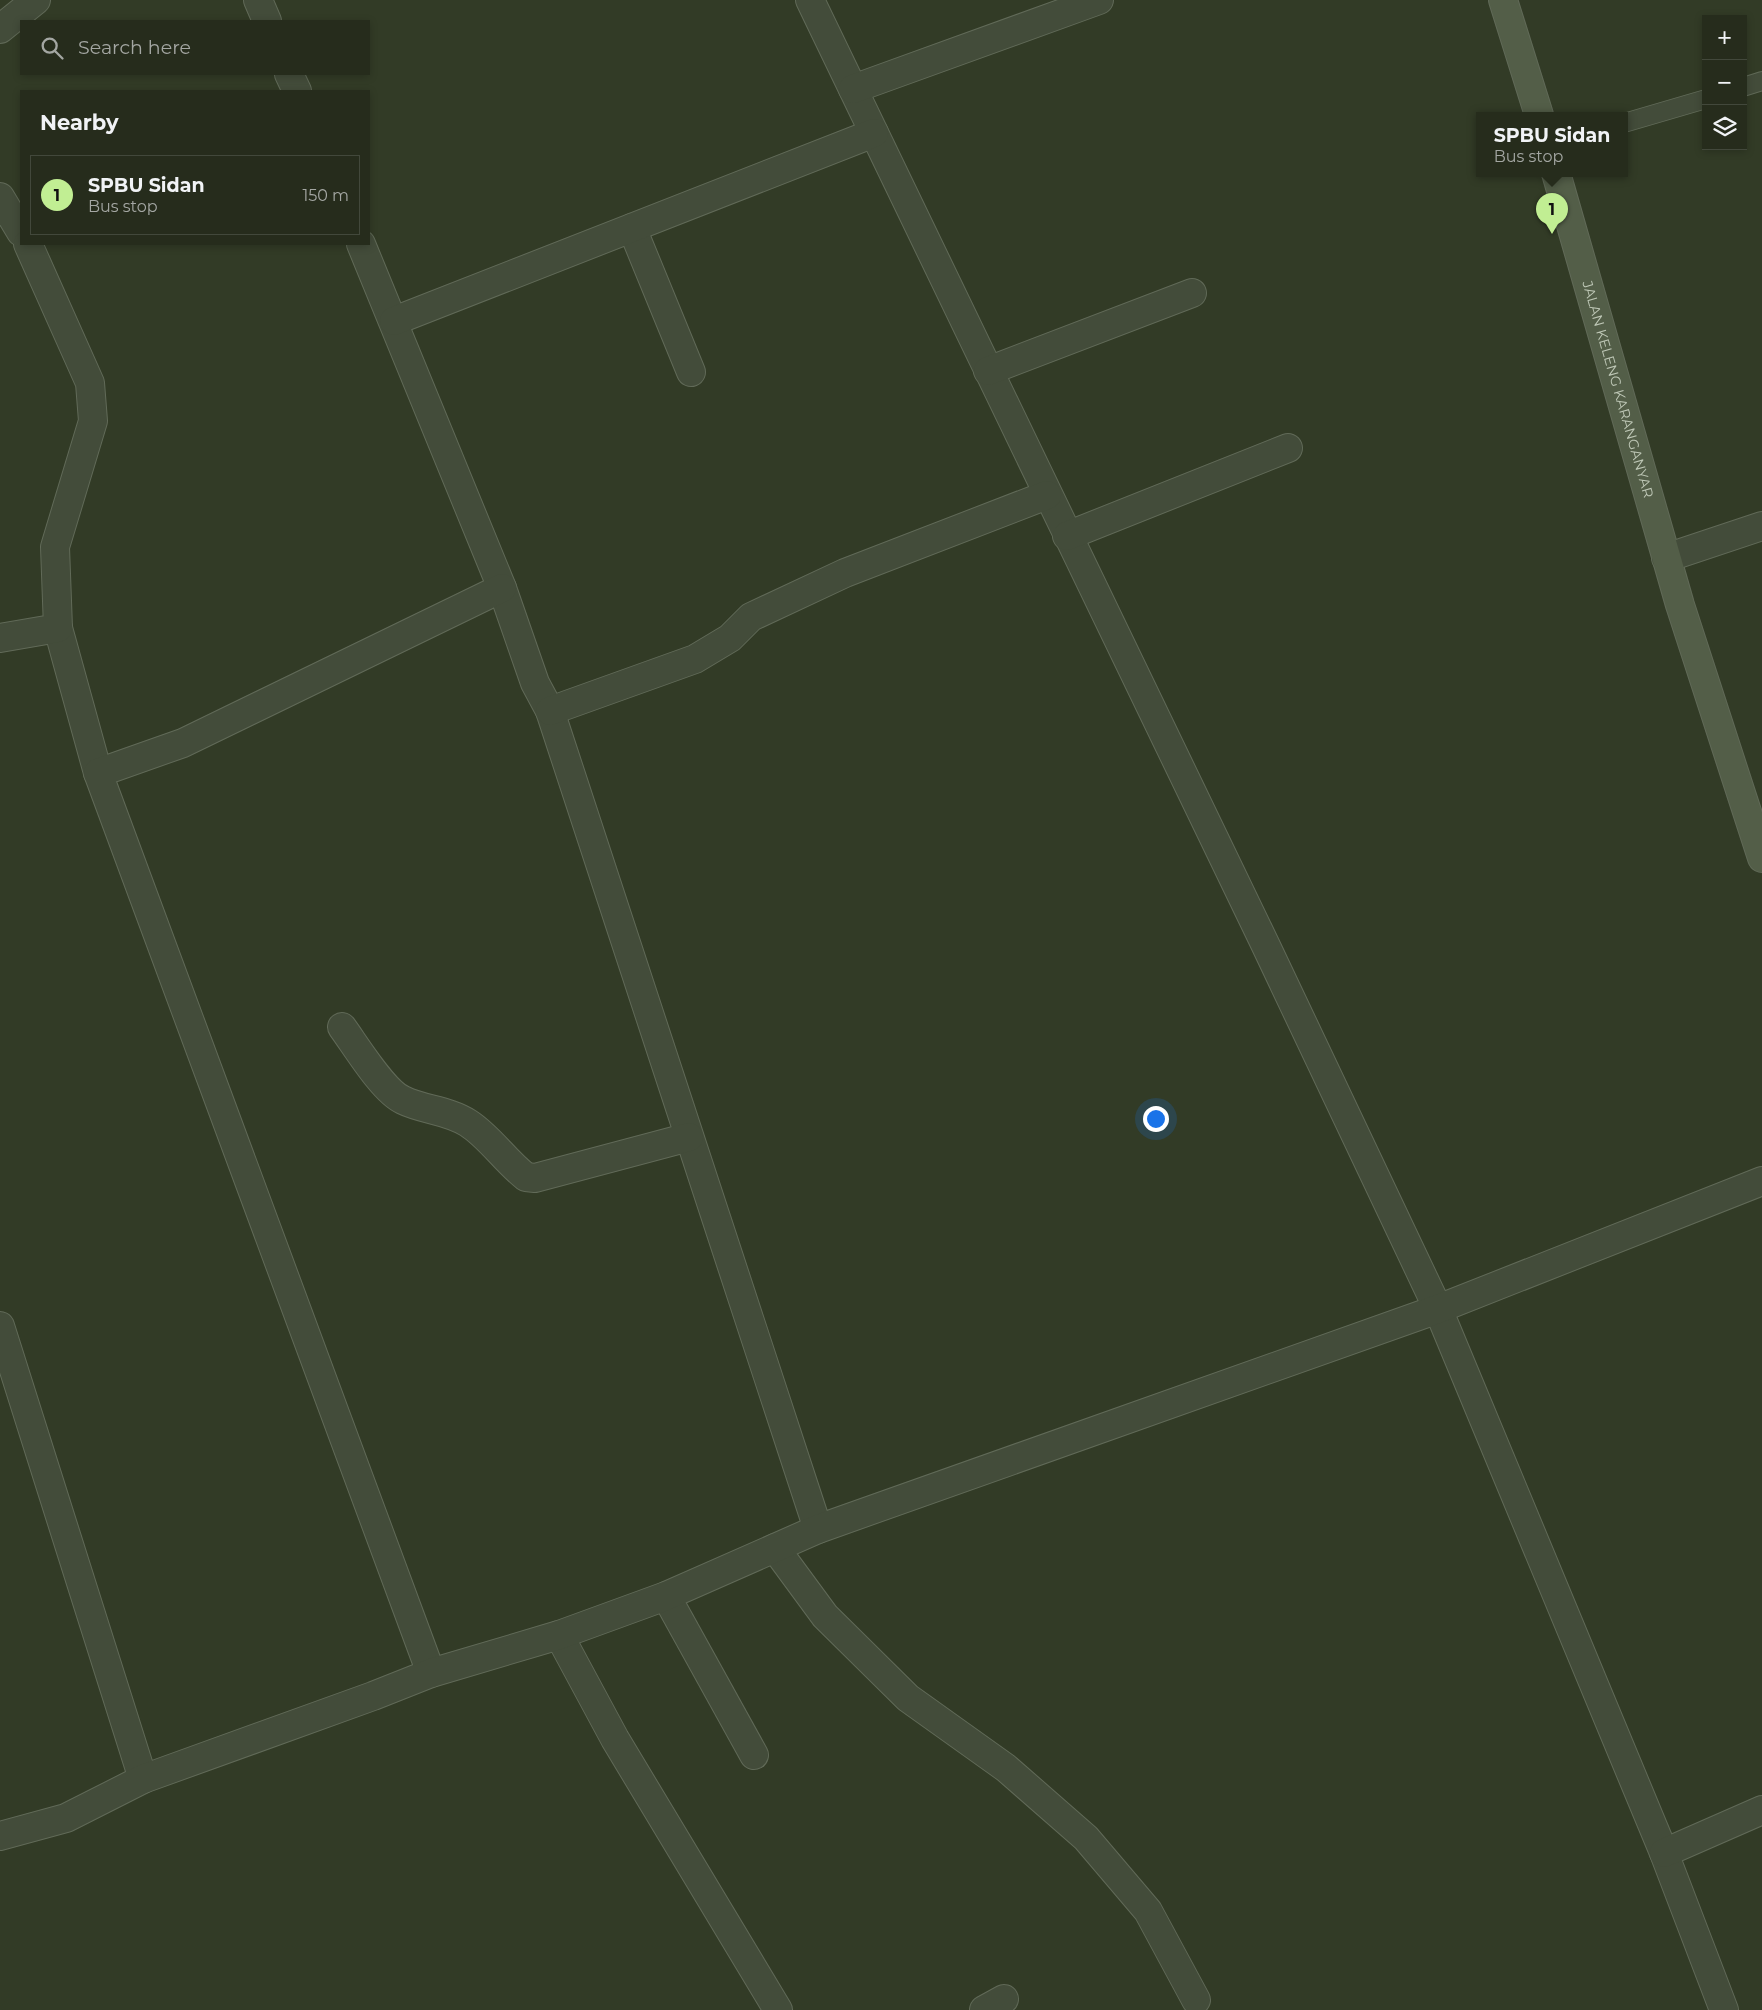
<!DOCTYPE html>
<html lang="en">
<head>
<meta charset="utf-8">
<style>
  :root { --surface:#262c1c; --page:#323829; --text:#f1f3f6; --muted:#a4a7a3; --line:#42483b; --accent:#c1ee93 }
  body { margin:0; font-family:Montserrat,sans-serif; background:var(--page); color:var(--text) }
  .controls { position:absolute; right:15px; top:15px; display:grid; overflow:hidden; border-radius:0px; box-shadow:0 2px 8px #0003 }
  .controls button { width:45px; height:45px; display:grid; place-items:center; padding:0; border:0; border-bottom:1px solid var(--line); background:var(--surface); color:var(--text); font:25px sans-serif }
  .you { position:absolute; left:1155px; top:1118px; width:18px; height:18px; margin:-12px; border:4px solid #fff; border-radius:50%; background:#1a73e8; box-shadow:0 0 0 8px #1a73e833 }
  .badge { display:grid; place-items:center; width:32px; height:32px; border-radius:50%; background:var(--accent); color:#111; font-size:16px; font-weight:700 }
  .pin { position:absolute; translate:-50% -41px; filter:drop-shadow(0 1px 2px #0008) }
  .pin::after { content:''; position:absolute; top:26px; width:18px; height:15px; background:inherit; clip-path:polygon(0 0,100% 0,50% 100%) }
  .popup { position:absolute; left:1476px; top:112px; width:152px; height:65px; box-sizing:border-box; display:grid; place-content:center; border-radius:0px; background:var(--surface); filter:drop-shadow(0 1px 4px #0005); font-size:16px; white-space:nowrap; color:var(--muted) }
  .popup b { font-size:19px; color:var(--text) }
  .popup::after { content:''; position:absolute; left:50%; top:100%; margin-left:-10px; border:10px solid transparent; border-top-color:var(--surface) }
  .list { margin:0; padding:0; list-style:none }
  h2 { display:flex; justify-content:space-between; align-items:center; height:65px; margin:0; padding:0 20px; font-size:21px }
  h2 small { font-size:16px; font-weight:400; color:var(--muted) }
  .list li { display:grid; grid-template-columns:32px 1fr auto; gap:15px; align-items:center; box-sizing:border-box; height:80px; margin:0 10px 10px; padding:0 10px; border:1px solid var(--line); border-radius:0px }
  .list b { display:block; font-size:19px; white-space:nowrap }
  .list p { margin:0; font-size:16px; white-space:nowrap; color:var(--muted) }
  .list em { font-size:16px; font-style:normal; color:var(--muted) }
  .icon { flex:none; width:28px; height:28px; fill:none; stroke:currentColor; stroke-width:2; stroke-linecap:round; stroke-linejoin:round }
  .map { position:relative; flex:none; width:1762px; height:2010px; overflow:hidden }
  .search { position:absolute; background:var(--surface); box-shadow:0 2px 8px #0003; left:20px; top:20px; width:350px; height:55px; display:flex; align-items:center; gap:12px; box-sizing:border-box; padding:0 18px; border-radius:0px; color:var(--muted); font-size:19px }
  .panel { position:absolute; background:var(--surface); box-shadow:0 2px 8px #0003; left:20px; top:90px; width:350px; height:155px; border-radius:0px }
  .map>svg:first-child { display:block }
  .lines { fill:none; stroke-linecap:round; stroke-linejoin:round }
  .service-casing { stroke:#616a58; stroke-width:20 }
  .minor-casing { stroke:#616a58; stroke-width:30 }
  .secondary-casing { stroke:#616a58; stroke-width:30 }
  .service { stroke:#434c3a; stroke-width:18 }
  .minor { stroke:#434c3a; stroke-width:28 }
  .secondary { stroke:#535e48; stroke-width:28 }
  .labels { text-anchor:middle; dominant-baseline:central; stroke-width:4; stroke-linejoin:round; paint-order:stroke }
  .street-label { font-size:14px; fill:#bec7b6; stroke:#28311f }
</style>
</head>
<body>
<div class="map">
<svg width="1762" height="2010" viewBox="0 0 1762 2010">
  <rect width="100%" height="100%" fill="#323b26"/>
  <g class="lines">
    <g class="service-casing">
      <g id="service">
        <path d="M1743,87l19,-6"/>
        <path d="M1624,123l82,-24"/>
      </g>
    </g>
    <g class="minor-casing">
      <g id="minor">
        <path d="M258,0l9,21"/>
        <path d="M810,0l456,946 172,363 226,544 60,157"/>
        <path d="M0,29l36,-29"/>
        <path d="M289,74l8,17"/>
        <path d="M853,89l246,-89"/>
        <path d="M0,197l21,35"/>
        <path d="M632,228l59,144"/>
        <path d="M361,244l141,344 33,95 15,28 268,818"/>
        <path d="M394,321l480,-188"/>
        <path d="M988,371l204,-78"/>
        <path d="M1067,536l221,-88"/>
        <path d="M1666,558l96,-32"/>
        <path d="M58,628l40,145"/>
        <path d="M0,638l58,-10 -3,-81 38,-126 -3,-38 -62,-139"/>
        <path d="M550,711l145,-52 35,-21 21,-21 94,-44 202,-78"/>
        <path d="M342,1027c14,19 41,64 61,73 20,10 45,10 65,23 22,14 37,38 58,54l9,1 154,-41"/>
        <path d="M0,1326l143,453"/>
        <path d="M775,1548l50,68 83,82 98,70 80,70 62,73 48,89"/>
        <path d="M666,1596l88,159"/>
        <path d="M559,1635l56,104 163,271"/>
        <path d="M431,1673l-333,-900 85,-30 319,-155"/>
        <path d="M0,1836l66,-18 77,-39 230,-83 58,-23 128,-38 107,-39 152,-67 620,-220 324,-128"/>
        <path d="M1664,1853l98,-43"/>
        <path d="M984,2010l20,-11"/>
      </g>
    </g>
    <g class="secondary-casing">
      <g id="secondary">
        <path d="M1503,0l36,115"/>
        <path id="s1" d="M1556,173l124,432 82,253"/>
      </g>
    </g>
    <use href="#service" class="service"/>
    <use href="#minor" class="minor"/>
    <use href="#secondary" class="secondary"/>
  </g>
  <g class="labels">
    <g class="street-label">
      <text stroke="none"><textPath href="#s1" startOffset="225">JALAN KELENG KARANGANYAR</textPath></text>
    </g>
  </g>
</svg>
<div class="controls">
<button>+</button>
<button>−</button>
<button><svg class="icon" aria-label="layers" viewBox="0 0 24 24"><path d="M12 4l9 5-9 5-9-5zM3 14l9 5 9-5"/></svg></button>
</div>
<div class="you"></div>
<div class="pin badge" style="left:1552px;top:234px">1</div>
<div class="popup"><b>SPBU Sidan</b>Bus stop</div>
<div class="search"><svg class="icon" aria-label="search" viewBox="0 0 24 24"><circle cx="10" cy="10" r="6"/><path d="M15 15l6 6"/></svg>Search here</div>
<section class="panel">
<h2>Nearby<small></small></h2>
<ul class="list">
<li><span class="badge">1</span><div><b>SPBU Sidan</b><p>Bus stop</p></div><em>150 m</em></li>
</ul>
</section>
</div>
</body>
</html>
